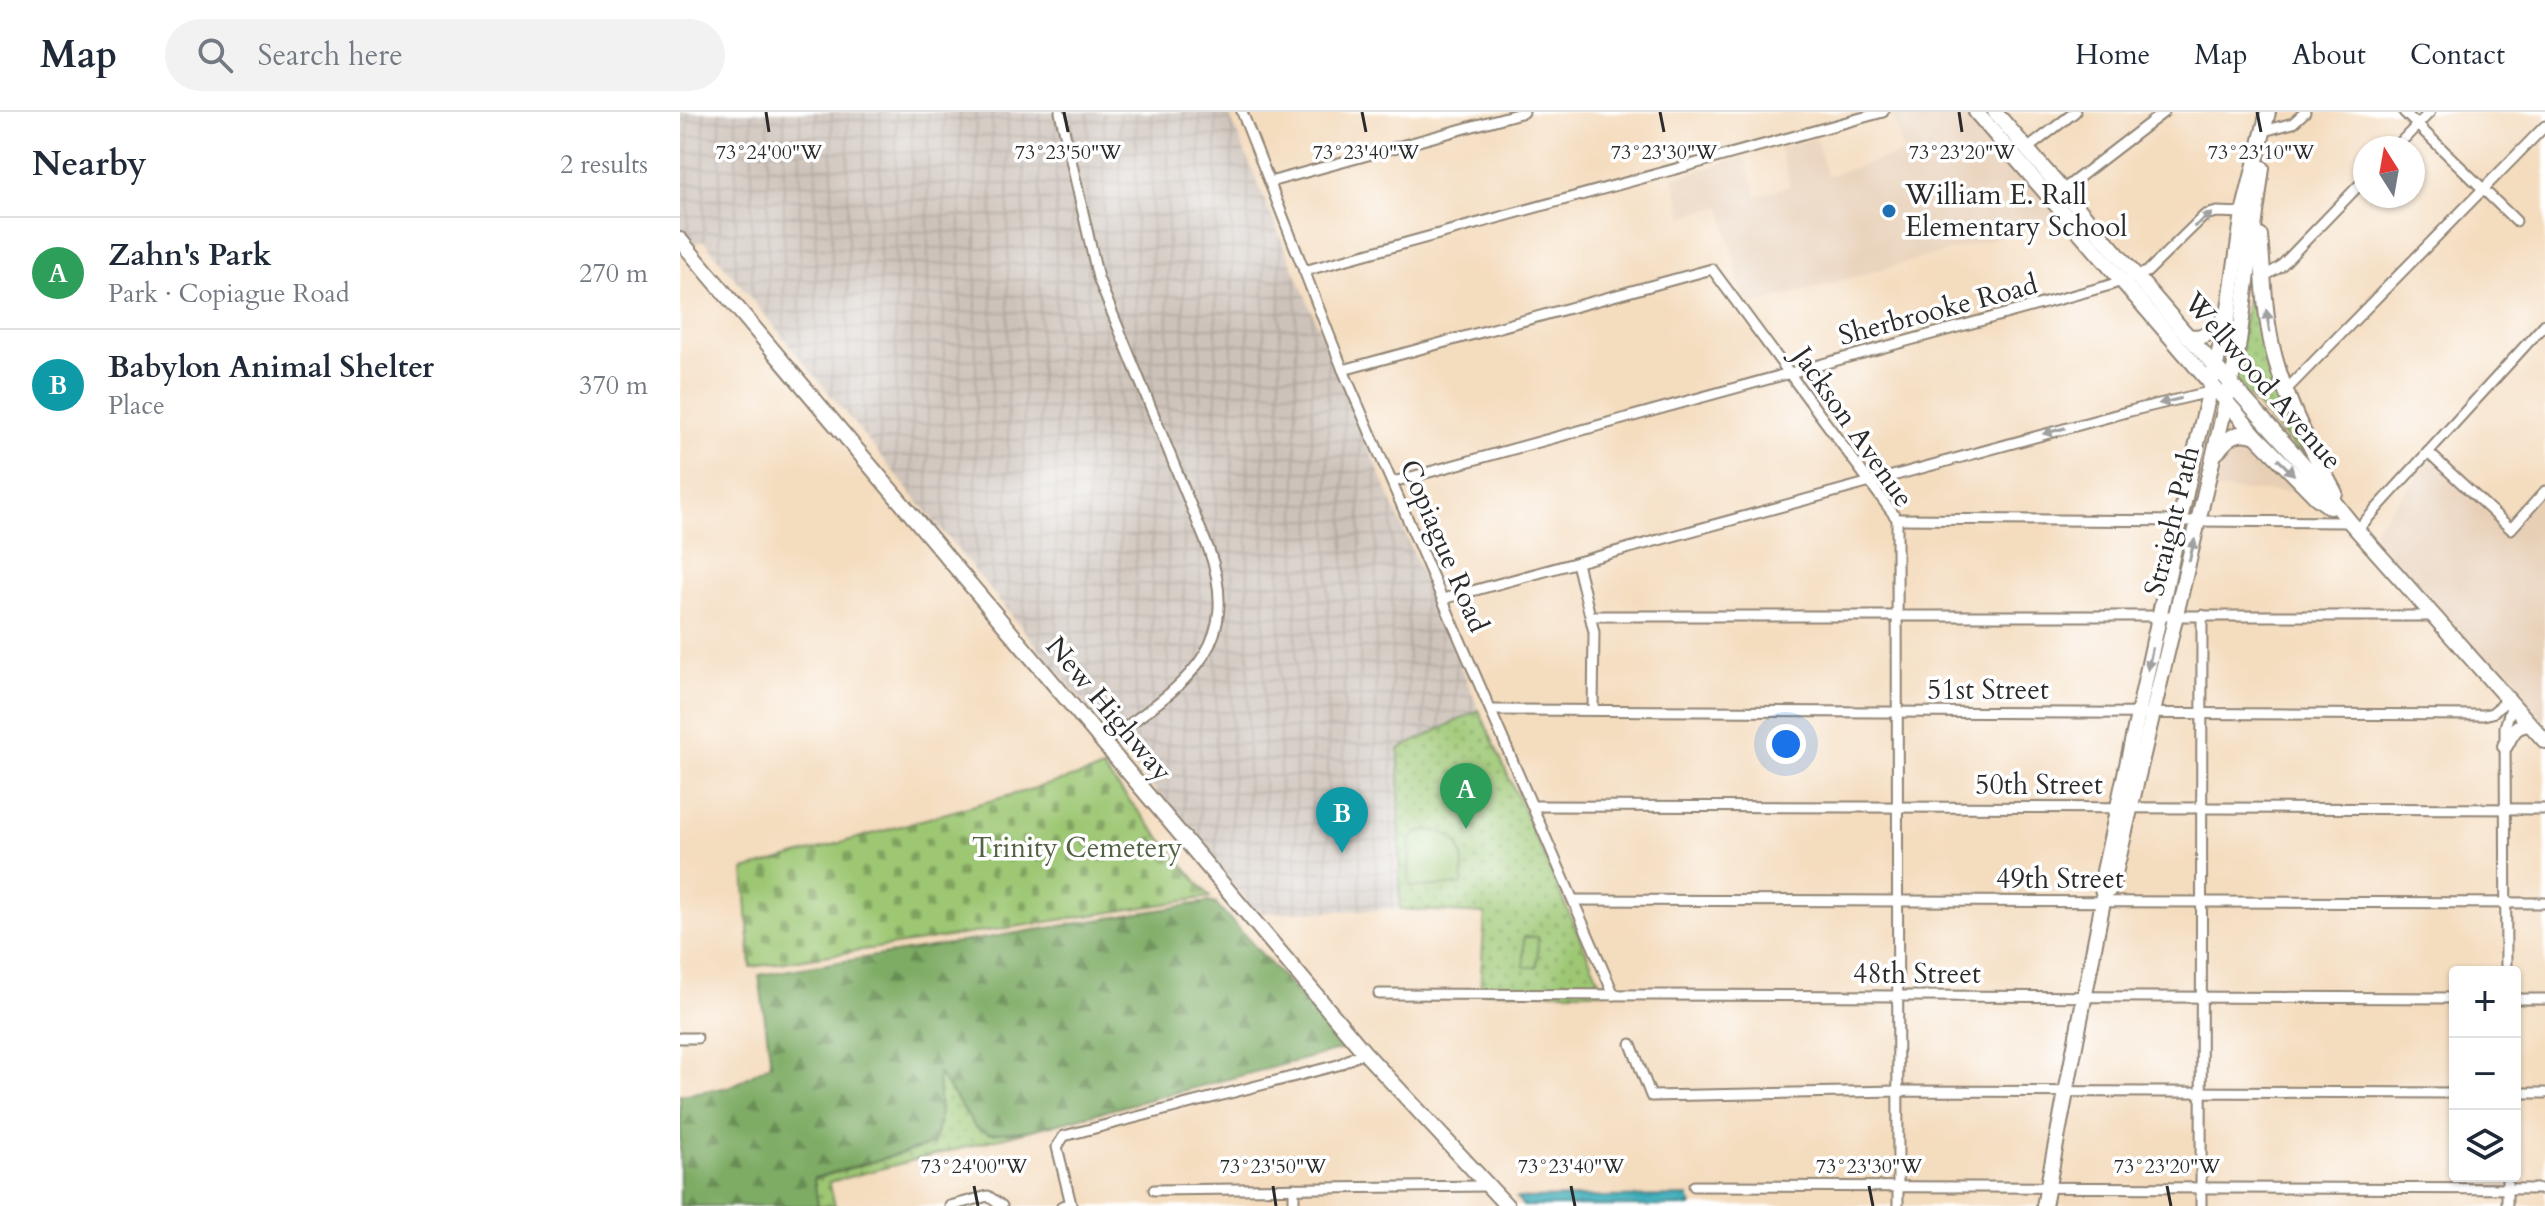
<!DOCTYPE html>
<html lang="en">
<head>
<meta charset="utf-8">
<style>
  :root { --surface:#fff; --page:#f2f2f3; --text:#1f2937; --muted:#747a83; --line:#e0e1e3; --accent:#d93025 }
  body { margin:0; font-family:Cardo,serif; background:var(--page); color:var(--text) }
  .controls { position:absolute; right:24px; bottom:24px; display:grid; overflow:hidden; border-radius:8px; box-shadow:0 2px 6px #0004 }
  .controls button { width:72px; height:72px; display:grid; place-items:center; padding:0; border:0; border-bottom:2px solid var(--line); background:var(--surface); color:var(--text); font:40px sans-serif }
  .compass { position:absolute; left:1673px; top:24px; width:72px; height:72px; border-radius:50%; background:var(--surface); box-shadow:0 2px 6px #0004; rotate:349deg }
  .you { position:absolute; left:1106px; top:632px; width:28px; height:28px; margin:-20px; border:6px solid #fff; border-radius:50%; background:#1a73e8; box-shadow:0 0 0 12px #1a73e833 }
  .badge { display:grid; place-items:center; width:52px; height:52px; border-radius:50%; background:var(--accent); color:#fff; font-size:26px; font-weight:700 }
  .pin { position:absolute; translate:-50% -66px; filter:drop-shadow(0 2px 4px #0008) }
  .pin::after { content:''; position:absolute; top:42px; width:28px; height:24px; background:inherit; clip-path:polygon(0 0,100% 0,50% 100%) }
  .list { margin:0; padding:0; list-style:none }
  h2 { display:flex; justify-content:space-between; align-items:center; height:104px; margin:0; padding:0 32px; font-size:34px }
  h2 small { font-size:26px; font-weight:400; color:var(--muted) }
  .list li { display:grid; grid-template-columns:52px 1fr auto; gap:24px; align-items:center; box-sizing:border-box; height:112px; padding:0 32px; border-top:2px solid var(--line) }
  .list b { display:block; font-size:30px; white-space:nowrap }
  .list p { margin:0; font-size:26px; white-space:nowrap; color:var(--muted) }
  .list em { font-size:26px; font-style:normal; color:var(--muted) }
  .icon { flex:none; width:44px; height:44px; fill:none; stroke:currentColor; stroke-width:2; stroke-linecap:round; stroke-linejoin:round }
  .map { position:relative; flex:none; width:1865px; height:1094px; overflow:hidden }
  header { display:flex; align-items:center; gap:48px; box-sizing:border-box; height:112px; padding:0 40px; background:var(--surface); border-bottom:2px solid var(--line) }
  header strong { font-size:38px }
  nav { display:flex; gap:44px; margin-inline-start:auto; font-size:28px }
  .search { width:560px; height:72px; background:var(--page); display:flex; align-items:center; gap:20px; box-sizing:border-box; padding:0 28px; border-radius:44px; color:var(--muted); font-size:30px }
  main { display:flex }
  aside { flex:1; background:var(--surface) }
  .map>svg:first-child { display:block }
  .built { fill:#e7cfb6 }
  .industrial { fill:url(#industrial-grid) }
  .green { fill:url(#green-dots); stroke:#64794f; stroke-width:2 }
  .forest { fill:url(#forest-firs); stroke:#546c48; stroke-width:2 }
  .cemetery { fill:url(#cemetery-stones); stroke:#64794f; stroke-width:2 }
  .pitch { fill:#9dc773; stroke:#64794f; stroke-width:2 }
  .water { fill:#3babb7; stroke:#336b71; stroke-width:2 }
  .lines { fill:none; stroke-linecap:round; stroke-linejoin:round }
  .street-casing { stroke:#908474; stroke-width:13 }
  .secondary-casing { stroke:#908474; stroke-width:18 }
  .street { stroke:#fff; stroke-width:9 }
  .secondary { stroke:#fff; stroke-width:14 }
  .oneway { fill:#a0a0a0 }
  .ticks { fill:none; stroke:#2b2b2b; stroke-width:3 }
  .poi-dot { fill:#1f6fb2; stroke:#fff; stroke-width:3 }
  .labels { text-anchor:middle; dominant-baseline:central; stroke-width:7; stroke-linejoin:round; paint-order:stroke }
  .poi-label { font-size:28px; fill:#2b2b2b; stroke:#fff; text-anchor:start }
  .street-label { font-size:28px; fill:#2b2b2b; stroke:#fff }
  .park-label { font-size:28px; fill:#536244; stroke:#fff }
  .ticks-label { font-size:20px; text-anchor:middle; fill:#2b2b2b; stroke:#fff; stroke-width:7; stroke-linejoin:round; paint-order:stroke }
</style>
</head>
<body>
<header>
<strong>Map</strong>
<div class="search"><svg class="icon" aria-label="search" viewBox="0 0 24 24"><circle cx="10" cy="10" r="6"/><path d="M15 15l6 6"/></svg>Search here</div>
<nav><a>Home</a><a>Map</a><a>About</a><a>Contact</a></nav>
</header>
<main>
<aside>
<h2>Nearby<small>2 results</small></h2>
<ul class="list">
<li><span class="badge" style="background:#2e9e5b">A</span><div><b>Zahn's Park</b><p>Park · Copiague Road</p></div><em>270 m</em></li>
<li><span class="badge" style="background:#0f9aa8">B</span><div><b>Babylon Animal Shelter</b><p>Place</p></div><em>370 m</em></li>
</ul>
</aside>
<div class="map">
<svg width="1865" height="1094" viewBox="0 0 1865 1094">
  <defs>
    <pattern id="industrial-grid" width="8" height="8" patternUnits="userSpaceOnUse" patternTransform="scale(2)"><rect width="8" height="8" fill="#cdc2b9"/><path d="M0 4h8M4 0v8" fill="none" stroke="#b0a79f"/></pattern>
    <pattern id="green-dots" width="8" height="8" patternUnits="userSpaceOnUse" patternTransform="scale(2)"><rect width="8" height="8" fill="#9dc773"/><path d="M2 2h.1M6 6h.1" fill="none" stroke="#80a25f" stroke-width="1.8" stroke-linecap="round"/></pattern>
    <pattern id="forest-firs" width="22" height="20" patternUnits="userSpaceOnUse" patternTransform="scale(2)"><rect width="22" height="20" fill="#7eac65"/><path d="M5 1l3.5 6h-7zM16 11l3.5 6h-7z" fill="#678c53"/></pattern>
    <pattern id="cemetery-stones" width="16" height="16" patternUnits="userSpaceOnUse" patternTransform="scale(2)"><rect width="16" height="16" fill="#9dc773"/><path d="M2 7V4a2 2 0 0 1 4 0v3zM10 15v-3a2 2 0 0 1 4 0v3z" fill="#80a25f"/></pattern>
  </defs>
  <rect width="100%" height="100%" fill="#fff"/>
  <filter id="ink" filterUnits="userSpaceOnUse"><feTurbulence type="fractalNoise" baseFrequency=".0125" numOctaves="2"/><feDisplacementMap in="SourceGraphic" scale="16" xChannelSelector="R" yChannelSelector="G"/><feConvolveMatrix kernelMatrix="1 2 1 2 8 2 1 2 1" color-interpolation-filters="sRGB"/></filter>
  <filter id="wash" filterUnits="userSpaceOnUse"><feTurbulence type="fractalNoise" baseFrequency=".006" numOctaves="4" result="noise"/><feDisplacementMap in="SourceGraphic" scale="32" xChannelSelector="R" yChannelSelector="G"/><feGaussianBlur stdDeviation="1.8" result="paint"/><feColorMatrix in="noise" values="0 0 0 0 0 0 0 0 0 0 0 0 0 0 0 0 0 1.4 0 .05"/><feComposite in="paint" operator="in"/></filter>
  <g filter="url(#wash)">
    <rect width="100%" height="100%" fill="#f4dcbe"/>
    <g class="built">
      <path d="M1220,0h71l93,107 -319,88 -24,-101 -38,10 -10,-38 71,-21 13,39 33,-10 -10,-38 36,-10 11,38 77,-23 -13,-38z"/>
      <path d="M1571,324l56,56 -92,-2 13,-47z"/>
      <path d="M1757,342l75,67 33,-39v243l-169,-185 -3,-10z"/>
    </g>
    <path class="industrial" d="M0,0h548l251,598 -80,39 1,160 -144,4 -552,-672 -24,5z"/>
    <g class="green">
      <path d="M1576,130l8,85 61,156 -90,-102z"/>
      <path d="M799,598l125,282h-124l5,-78 -85,-5 -1,-160z"/>
      <path d="M257,959l39,57 14,6 42,-4 -203,52 6,24h-17l-4,-27 120,-35 6,-29z"/>
    </g>
    <path class="forest" d="M528,790l8,2 131,144 -315,82 -42,4 -14,-6 -38,-55 2,42 -6,29 -120,34 4,28h-138v-111l50,-8 41,-23 -12,-89z"/>
    <path class="cemetery" d="M423,657l107,128 -459,70 -7,-97z"/>
    <g class="pitch">
      <path d="M749,718c35,2 36,27 33,55l-50,2 -3,-6 1,-42 9,-7z"/>
      <path d="M844,825h14l-1,30h-13z"/>
    </g>
    <path class="water" d="M1008,1084l4,10h-169l-6,-8z"/>
  </g>
  <g filter="url(#ink)">
    <g class="lines">
      <g class="street-casing">
        <g id="street">
          <path d="M380,0l38,166 111,272c37,104 -34,139 -106,194"/>
          <path d="M562,0l101,258 271,625"/>
          <path d="M1724,0l112,109"/>
          <path d="M1584,19l29,-8 12,-11"/>
          <path d="M1715,36l35,-36"/>
          <path d="M1347,37l48,-37"/>
          <path d="M590,70l254,-70"/>
          <path d="M1380,80l104,-80"/>
          <path d="M624,159l579,-159"/>
          <path d="M1583,165l17,-10 85,-88"/>
          <path d="M663,258l369,-101 185,250 1,687"/>
          <path d="M1606,278l259,-264"/>
          <path d="M1748,340l83,77 34,-38"/>
          <path d="M713,370l714,-196 40,-14 58,-57 12,-3 26,1"/>
          <path d="M1217,407l453,3"/>
          <path d="M1677,418l188,-206"/>
          <path d="M897,451l17,69 -1,78"/>
          <path d="M763,487l687,-188 79,-19"/>
          <path d="M912,504h841"/>
          <path d="M812,598l992,5 8,-2 16,-13"/>
          <path d="M853,694l1012,3"/>
          <path d="M895,788l970,3"/>
          <path d="M1826,860l-1,-245 7,-23"/>
          <path d="M699,882l1076,4"/>
          <path d="M1835,887h30"/>
          <path d="M0,926h17"/>
          <path d="M951,932l20,52 247,-5 557,2"/>
          <path d="M1835,981h30"/>
          <path d="M1827,1064v30"/>
          <path d="M1014,1074l851,3"/>
          <path d="M474,1078l332,-4"/>
          <path d="M270,1094l38,-10 14,10"/>
          <path d="M382,1094l9,-2 -14,-57 7,-11 274,-71 26,-13"/>
          <path d="M614,1094v-18"/>
          <path d="M1521,1094l1,-591"/>
        </g>
      </g>
      <g class="secondary-casing">
        <g id="secondary">
          <path d="M1296,0l281,325 59,60 14,10"/>
          <path d="M1315,0l185,215 125,139 45,56 195,219"/>
          <path d="M1580,124c4,41 4,82 15,122 13,48 37,92 60,135"/>
          <path d="M0,128l684,812 143,154"/>
          <path d="M1508,224c19,4 27,-7 39,-20"/>
          <path d="M1537,340c11,-15 21,-23 39,-16"/>
          <path d="M1825,634c7,-13 9,-21 25,-22"/>
          <path d="M1424,784l8,-10 125,-530 25,-188"/>
          <path d="M1364,1094l60,-310 -3,-11 93,-429 34,-141 15,-102 25,-101"/>
        </g>
      </g>
      <use href="#street" class="street"/>
      <use href="#secondary" class="secondary"/>
    </g>
    <defs><path id="oneway-solid" d="M-6-.8H1V-3.2L6.5 0L1 3.2V.8H-6Z" transform="scale(2)"/></defs>
    <g class="oneway">
      <use href="#oneway-solid" transform="translate(1523 108) rotate(-37)"/>
      <use href="#oneway-solid" transform="translate(1588 209) rotate(-99)"/>
      <use href="#oneway-solid" transform="translate(1490 289) rotate(167)"/>
      <use href="#oneway-solid" transform="translate(1374 319) rotate(165)"/>
      <use href="#oneway-solid" transform="translate(1606 355) rotate(44)"/>
      <use href="#oneway-solid" transform="translate(1512 438) rotate(-76)"/>
      <use href="#oneway-solid" transform="translate(1470 547) rotate(102)"/>
    </g>
  </g>
  <path class="ticks" d="M86,0l3,20M384,0l4,20M682,0l4,20M980,0l4,20M1279,0l3,20M1577,0l4,20M294,1074l4,20M593,1074l3,20M891,1074l4,20M1189,1074l4,20M1487,1074l4,20"/>
  <circle class="poi-dot" cx="1209" cy="99" r="8"/>
  <g class="labels">
    <g class="poi-label">
      <text x="1225" y="83">William E. Rall<tspan x="1225" dy="32">Elementary School</tspan></text>
    </g>
    <g class="street-label">
      <text transform="translate(1258 198) rotate(-15)">Sherbrooke Road</text>
      <text transform="translate(1583 269) rotate(49)">Wellwood Avenue</text>
      <text transform="translate(1173 315) rotate(55)">Jackson Avenue</text>
      <text transform="translate(1492 409) rotate(-76)">Straight Path</text>
      <text transform="translate(764 434) rotate(67)">Copiague Road</text>
      <text x="1308" y="578">51st Street</text>
      <text transform="translate(429 597) rotate(50)">New Highway</text>
      <text x="1359" y="673">50th Street</text>
      <text x="1380" y="767">49th Street</text>
      <text x="1237" y="862">48th Street</text>
    </g>
    <g class="park-label">
      <text x="397" y="736">Trinity Cemetery</text>
    </g>
  </g>
  <g class="ticks-label">
    <text x="89" y="47">73°24'00"W</text>
    <text x="388" y="47">73°23'50"W</text>
    <text x="686" y="47">73°23'40"W</text>
    <text x="984" y="47">73°23'30"W</text>
    <text x="1282" y="47">73°23'20"W</text>
    <text x="1581" y="47">73°23'10"W</text>
    <text x="294" y="1061">73°24'00"W</text>
    <text x="593" y="1061">73°23'50"W</text>
    <text x="891" y="1061">73°23'40"W</text>
    <text x="1189" y="1061">73°23'30"W</text>
    <text x="1487" y="1061">73°23'20"W</text>
  </g>
</svg>
<div class="controls">
<button>+</button>
<button>−</button>
<button><svg class="icon" aria-label="layers" viewBox="0 0 24 24"><path d="M12 4l9 5-9 5-9-5zM3 14l9 5 9-5"/></svg></button>
</div>
<svg class="compass" viewBox="-18 -18 36 36"><path d="M0-13l5 13h-10z" fill="#e53935"/><path d="M0 13l5-13h-10z" fill="#747a83"/></svg>
<div class="you"></div>
<div class="pin badge" style="left:786px;top:717px;background:#2e9e5b">A</div>
<div class="pin badge" style="left:662px;top:741px;background:#0f9aa8">B</div>
</div>
</main>
</body>
</html>
